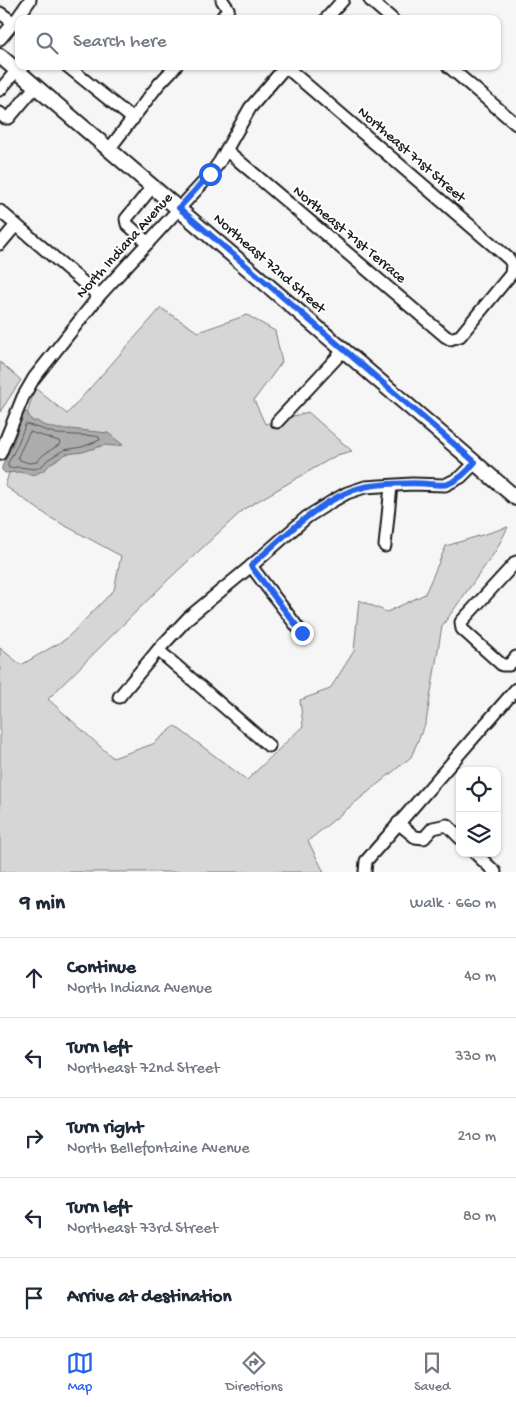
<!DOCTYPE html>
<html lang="en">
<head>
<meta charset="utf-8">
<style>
  :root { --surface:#fff; --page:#f2f2f3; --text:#1f2937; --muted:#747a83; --line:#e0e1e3; --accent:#2563eb }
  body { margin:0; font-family:"Gochi Hand",sans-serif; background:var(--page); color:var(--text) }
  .controls { position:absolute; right:15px; bottom:15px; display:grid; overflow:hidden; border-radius:10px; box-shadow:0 1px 4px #0004 }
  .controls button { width:45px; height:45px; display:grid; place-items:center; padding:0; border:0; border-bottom:1px solid var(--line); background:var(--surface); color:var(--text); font:25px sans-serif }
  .stop { position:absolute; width:15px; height:15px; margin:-11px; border:4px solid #2563eb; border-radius:50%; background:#fff }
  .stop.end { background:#2563eb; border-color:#fff; box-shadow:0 1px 5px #0008 }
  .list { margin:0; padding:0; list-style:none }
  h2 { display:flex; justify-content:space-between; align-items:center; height:65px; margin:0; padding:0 20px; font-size:21px }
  h2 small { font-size:16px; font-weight:400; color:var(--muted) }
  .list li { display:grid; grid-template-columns:32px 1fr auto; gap:15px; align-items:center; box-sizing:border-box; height:80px; padding:0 20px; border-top:1px solid var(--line) }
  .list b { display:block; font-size:19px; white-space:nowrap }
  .list p { margin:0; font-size:16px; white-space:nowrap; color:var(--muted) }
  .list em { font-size:16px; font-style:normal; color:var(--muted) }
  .icon { flex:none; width:28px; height:28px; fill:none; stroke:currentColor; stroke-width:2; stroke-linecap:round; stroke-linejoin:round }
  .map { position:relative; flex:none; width:516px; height:872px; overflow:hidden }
  .search { position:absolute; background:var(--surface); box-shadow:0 1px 4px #0004; left:15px; right:15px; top:15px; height:55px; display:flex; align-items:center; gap:12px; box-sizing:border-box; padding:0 18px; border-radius:10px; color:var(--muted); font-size:19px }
  .sheet { height:465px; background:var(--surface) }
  nav { display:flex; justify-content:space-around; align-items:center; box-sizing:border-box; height:70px; border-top:1px solid var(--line); background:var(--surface); font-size:14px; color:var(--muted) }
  nav a { display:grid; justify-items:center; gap:2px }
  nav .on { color:var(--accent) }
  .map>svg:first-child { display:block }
  .green { fill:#d6d6d6; stroke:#797979 }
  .water { fill:#acacac; stroke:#727272 }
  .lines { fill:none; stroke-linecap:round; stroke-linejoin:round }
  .shore { stroke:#565656; stroke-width:1 }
  .minor-casing { stroke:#1c1c1c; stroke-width:15 }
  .major-casing { stroke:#1c1c1c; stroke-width:18 }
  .minor { stroke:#fff; stroke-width:11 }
  .major { stroke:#fff; stroke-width:14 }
  .route { stroke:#2563eb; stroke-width:6 }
  .labels { text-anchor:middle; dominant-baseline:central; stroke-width:4; stroke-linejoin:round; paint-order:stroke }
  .street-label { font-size:15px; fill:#1c1c1c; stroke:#fff }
</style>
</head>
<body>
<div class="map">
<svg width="516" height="872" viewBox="0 0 516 872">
  <rect width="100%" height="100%" fill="#f6f6f6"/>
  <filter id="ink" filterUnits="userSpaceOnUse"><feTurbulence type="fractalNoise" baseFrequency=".02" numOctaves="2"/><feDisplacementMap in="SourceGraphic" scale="10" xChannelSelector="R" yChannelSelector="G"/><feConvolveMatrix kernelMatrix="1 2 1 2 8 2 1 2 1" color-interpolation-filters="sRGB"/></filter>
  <g filter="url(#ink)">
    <g class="green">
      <path d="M161,308l37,24 49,-17 28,16 7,31 -28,38 11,24 43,-12 44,39 -15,4 -93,54 -73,68 -123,122 65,59 40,-14 22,-18 72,54 56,-54 -3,-26 30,-11 24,-38 5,-51 28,12 38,-18 21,-48 62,-19 -13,25 -53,74 -16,96 -15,35 -103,84 16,31h-324v-224l21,17 45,-26 48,-49 7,-34 -70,-38 -46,-32 30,-98 32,26z"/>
      <path d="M0,362l21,18 -21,32z"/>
    </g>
    <path class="water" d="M24,412h3l5,9h5l6,4 15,4h12l38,4 15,12 -9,1 -10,-1 -21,7 -17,2 -16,10 -4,5 -12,6 -15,-3 -14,1 -3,-3v-3l11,-23z"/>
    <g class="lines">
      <g class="shore">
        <path d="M26,424l31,10 38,2 4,1 1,3 -18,7 -18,3 -17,10 -5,6 -7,3 -16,-2 -10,1 -1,-2v-3l9,-17z"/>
        <path d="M30,432l29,9 1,3 -17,11 -6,7 -8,1 -9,-3 -2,-3z"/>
      </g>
      <g class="minor-casing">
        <g id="minor">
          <path d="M370,0l22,19"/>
          <path d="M0,13l19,13"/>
          <path d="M221,19l7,-10 -6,-9"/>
          <path d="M326,19l17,-19"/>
          <path d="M0,39l16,-19 14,-20"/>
          <path d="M67,66l66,53"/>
          <path d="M448,66l68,58"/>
          <path d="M0,90l17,-20"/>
          <path d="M0,113l5,5h4l27,-32"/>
          <path d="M110,148l49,-64 17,-18"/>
          <path d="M226,150l219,186 5,3 10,-3 51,-62 1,-10 -3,-5 -223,-192"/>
          <path d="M0,211l99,85"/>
          <path d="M148,243l-21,-19 -1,-5 27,-33"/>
          <path d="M0,244l16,-19"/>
          <path d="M277,422l67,-72"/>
          <path d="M0,454l23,-57 11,-19 65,-82 111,-121 10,-14 30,-53 36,-42"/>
          <path d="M385,546l6,-60"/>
          <path d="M516,562l-55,60 1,7 40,36h7l7,-8"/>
          <path d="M251,566l51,67"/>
          <path d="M158,650l111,96"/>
          <path d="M119,697l39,-47 31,-33 62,-51 56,-49 24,-15 16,-9 18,-6 47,-3 33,1 16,-8 14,-14"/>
          <path d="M398,823l17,14 9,1 9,-10 14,-3 13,13"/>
          <path d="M475,853l20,19"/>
          <path d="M365,872l1,-11 150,-172"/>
        </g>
      </g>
      <g class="major-casing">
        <path id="major" d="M0,56l516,442"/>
      </g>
      <use href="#minor" class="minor"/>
      <use href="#major" class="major"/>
    </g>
  </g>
  <g class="lines" filter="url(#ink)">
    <path class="route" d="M210,174l-31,34 296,254c-7,9 -16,18 -27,22 -6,2 -12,0 -19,0 -14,-2 -51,0 -65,3 -40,9 -77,47 -107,73l-6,6 51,67"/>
  </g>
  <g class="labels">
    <g class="street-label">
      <text transform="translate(411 155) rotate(41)">Northeast 71st Street</text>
      <text transform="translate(349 235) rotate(40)">Northeast 71st Terrace</text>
      <text transform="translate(125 246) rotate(-48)">North Indiana Avenue</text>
      <text transform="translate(269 264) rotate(41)">Northeast 72nd Street</text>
    </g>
  </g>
</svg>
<div class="controls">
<button><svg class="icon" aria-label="locate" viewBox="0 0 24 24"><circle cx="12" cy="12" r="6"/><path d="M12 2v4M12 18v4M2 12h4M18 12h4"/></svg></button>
<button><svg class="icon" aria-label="layers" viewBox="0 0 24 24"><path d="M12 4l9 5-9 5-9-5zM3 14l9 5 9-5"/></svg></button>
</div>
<div class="stop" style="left:210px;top:174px"></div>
<div class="stop end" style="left:302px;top:633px"></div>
<div class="search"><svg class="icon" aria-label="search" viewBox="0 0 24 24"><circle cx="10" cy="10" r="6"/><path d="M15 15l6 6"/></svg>Search here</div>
</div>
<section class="sheet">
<h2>9 min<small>Walk · 660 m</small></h2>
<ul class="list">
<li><svg class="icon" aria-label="ahead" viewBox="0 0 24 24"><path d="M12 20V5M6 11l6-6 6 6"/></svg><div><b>Continue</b><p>North Indiana Avenue</p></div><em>40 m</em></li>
<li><svg class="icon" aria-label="left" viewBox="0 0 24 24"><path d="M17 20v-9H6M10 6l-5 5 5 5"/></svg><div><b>Turn left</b><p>Northeast 72nd Street</p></div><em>330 m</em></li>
<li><svg class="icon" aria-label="right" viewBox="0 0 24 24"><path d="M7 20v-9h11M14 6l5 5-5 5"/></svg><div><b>Turn right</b><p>North Bellefontaine Avenue</p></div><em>210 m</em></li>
<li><svg class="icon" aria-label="left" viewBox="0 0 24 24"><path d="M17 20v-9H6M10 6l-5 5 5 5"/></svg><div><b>Turn left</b><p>Northeast 73rd Street</p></div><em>80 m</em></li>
<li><svg class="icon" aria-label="arrive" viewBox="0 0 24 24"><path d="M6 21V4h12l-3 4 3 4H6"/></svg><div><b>Arrive at destination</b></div></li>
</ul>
</section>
<nav>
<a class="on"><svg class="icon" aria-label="map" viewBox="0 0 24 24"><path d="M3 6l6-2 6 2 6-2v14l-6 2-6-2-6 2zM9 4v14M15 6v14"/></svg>Map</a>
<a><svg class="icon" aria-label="directions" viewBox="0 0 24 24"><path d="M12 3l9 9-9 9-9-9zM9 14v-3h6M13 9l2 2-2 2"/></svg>Directions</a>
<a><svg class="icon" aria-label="saved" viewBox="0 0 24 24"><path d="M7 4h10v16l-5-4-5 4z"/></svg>Saved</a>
</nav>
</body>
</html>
